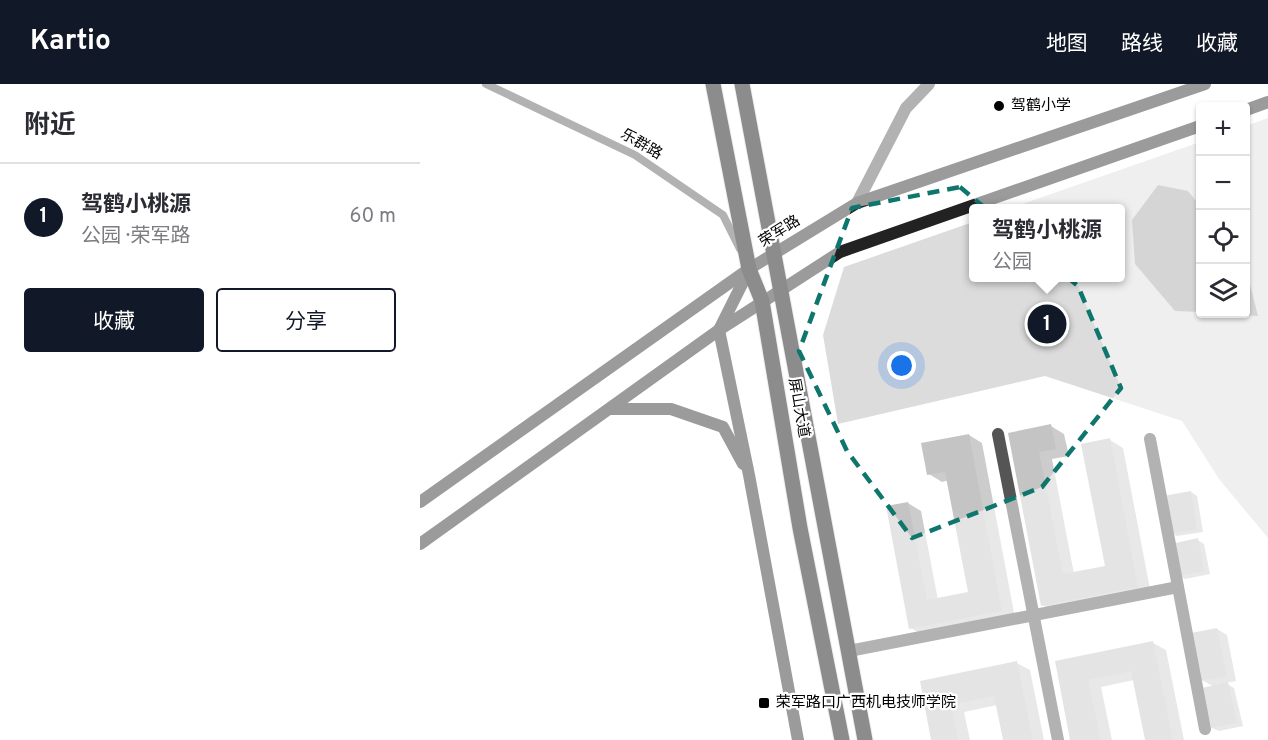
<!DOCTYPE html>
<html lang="zh">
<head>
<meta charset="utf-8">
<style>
  :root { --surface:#fff; --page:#f2f2f3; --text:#2b2b33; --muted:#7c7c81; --line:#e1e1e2; --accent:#111827 }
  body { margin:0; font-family:Overpass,"Noto Sans SC",sans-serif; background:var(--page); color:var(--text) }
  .controls { position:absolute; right:18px; top:18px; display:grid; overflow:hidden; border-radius:6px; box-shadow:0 2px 4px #0004 }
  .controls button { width:54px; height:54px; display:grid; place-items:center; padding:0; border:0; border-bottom:2px solid var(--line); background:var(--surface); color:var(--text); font:30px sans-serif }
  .you { position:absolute; left:482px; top:282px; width:21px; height:21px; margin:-15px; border:4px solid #fff; border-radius:50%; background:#1a73e8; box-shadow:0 0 0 9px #1a73e833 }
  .badge { display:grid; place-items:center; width:39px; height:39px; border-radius:50%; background:var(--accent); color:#fff; font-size:20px; font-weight:700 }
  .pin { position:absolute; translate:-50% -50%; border:3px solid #fff; box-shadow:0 2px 6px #0006 }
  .popup { position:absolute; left:549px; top:120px; width:156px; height:78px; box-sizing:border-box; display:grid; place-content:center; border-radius:6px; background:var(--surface); filter:drop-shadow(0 2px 4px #0005); font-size:20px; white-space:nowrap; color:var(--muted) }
  .popup b { font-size:22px; color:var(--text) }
  .popup::after { content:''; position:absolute; left:50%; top:100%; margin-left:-12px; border:12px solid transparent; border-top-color:var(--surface) }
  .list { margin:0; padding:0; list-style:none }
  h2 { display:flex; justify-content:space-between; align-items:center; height:78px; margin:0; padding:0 24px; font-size:26px }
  h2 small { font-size:20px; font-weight:400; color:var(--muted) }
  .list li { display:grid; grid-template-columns:39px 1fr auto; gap:18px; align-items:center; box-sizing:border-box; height:108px; padding:0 24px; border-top:2px solid var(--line) }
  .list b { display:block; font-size:22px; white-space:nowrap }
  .list p { margin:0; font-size:20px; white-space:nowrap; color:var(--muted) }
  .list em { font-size:20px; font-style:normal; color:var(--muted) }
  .actions { display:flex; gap:12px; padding:18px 24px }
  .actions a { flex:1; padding:14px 0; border:2px solid var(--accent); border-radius:6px; text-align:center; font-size:21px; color:var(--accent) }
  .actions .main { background:var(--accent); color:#fff }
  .icon { flex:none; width:33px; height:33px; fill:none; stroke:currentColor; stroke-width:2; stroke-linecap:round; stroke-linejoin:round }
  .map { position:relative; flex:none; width:848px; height:656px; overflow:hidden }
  header { display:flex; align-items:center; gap:36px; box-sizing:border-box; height:84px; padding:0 30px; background:var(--accent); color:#fff }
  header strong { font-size:28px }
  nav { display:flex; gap:33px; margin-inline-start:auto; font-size:21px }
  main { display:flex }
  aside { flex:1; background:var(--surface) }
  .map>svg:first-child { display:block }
  .green { fill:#dcdcdc }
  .water { fill:#a3a3a3 }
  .shadow { fill:#0003 }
  .building { fill:#c4c4c4 }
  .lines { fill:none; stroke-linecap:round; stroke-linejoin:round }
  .primary-casing { stroke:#dbdbdb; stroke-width:17 }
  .lane { stroke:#555; stroke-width:8 }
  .street { stroke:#555; stroke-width:12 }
  .secondary { stroke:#222; stroke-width:12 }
  .primary { stroke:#000; stroke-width:15 }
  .marked { fill:none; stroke:#0f766e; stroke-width:4.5; stroke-dasharray:12 8; stroke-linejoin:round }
  .poi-dot { fill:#000; stroke:#fff; stroke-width:2 }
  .labels { text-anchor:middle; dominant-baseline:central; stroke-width:4.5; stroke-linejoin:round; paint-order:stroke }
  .poi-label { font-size:15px; fill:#000; stroke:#fff; text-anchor:start }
  .street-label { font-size:15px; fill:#000; stroke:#fff }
</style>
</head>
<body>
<header>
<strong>Kartio</strong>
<nav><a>地图</a><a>路线</a><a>收藏</a></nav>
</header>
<main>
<aside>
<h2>附近<small></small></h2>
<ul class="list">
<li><span class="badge">1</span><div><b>驾鹤小桃源</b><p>公园 · 荣军路</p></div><em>60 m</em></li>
</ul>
<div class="actions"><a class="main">收藏</a><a>分享</a></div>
</aside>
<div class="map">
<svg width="848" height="656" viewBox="0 0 848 656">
  <rect width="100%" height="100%" fill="#fff"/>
  <path class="green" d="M848,34v420l-49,-59 -37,-58 -137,-45 -207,48 -15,-89 21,-68 129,-45 1,56h146v-70h-109l189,-66v172h46v-188z"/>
  <g class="water">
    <path d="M738,101l30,6 12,15v106l-25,-1 -40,-47 -3,-44z"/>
    <path d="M826,184l12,48 -39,-2h27z"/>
  </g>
  <g class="shadow">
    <path d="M631,342l13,8 5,22 -17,3 22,115 32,-6 4,-128 13,8 28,146 -95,19 -13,-8 -33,-171z"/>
    <path d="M549,351l13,8 33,175 -91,18 -13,-8 -3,-125 13,8 17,89 32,-6 -21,-114 -7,2 -13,-8z"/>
    <path d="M771,408l6,4 6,36 -26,4 -6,-3z"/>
    <path d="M778,456l6,4 6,30 -25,5 -6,-4z"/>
    <path d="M797,545l10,6 9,46 -10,2 8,5 9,38 -24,5 -7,-3 2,-41 -12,-7z"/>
    <path d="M733,559l13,7 18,90h-38l-12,-60 -33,7 11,53h-40l-16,-78z"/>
    <path d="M597,579l13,7 14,70h-40l-7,-35 -33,7 6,28h-37l-12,-58z"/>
  </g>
  <g class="building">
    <path d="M631,340l5,25 -17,3 24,122 42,-8 -24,-122 29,-6 28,149 -97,19 -33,-173z"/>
    <path d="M549,350l33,177 -93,18 -23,-123 22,-4 19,98 41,-8 -23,-120 -18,3 -6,-32z"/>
    <path d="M771,407l6,38 -27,5 -7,-38z"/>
    <path d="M778,454l6,33 -27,5 -6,-32z"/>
    <path d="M797,544l10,48 -27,5 -9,-48z"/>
    <path d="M733,557l20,99h-28l-14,-69 -43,9 13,60h-31l-15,-79z"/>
    <path d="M597,577l16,79h-30l-9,-44 -43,9 7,35h-27l-11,-59z"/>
    <path d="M808,598l9,41 -26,5 -9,-40z"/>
  </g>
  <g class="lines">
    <g class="primary-casing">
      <g id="primary">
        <path d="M293,0l36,185 13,32 38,227 42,212"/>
        <path d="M322,0l123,656"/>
      </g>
    </g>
    <path class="lane" d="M66,0l149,71 88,60 17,34"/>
    <g class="street">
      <path d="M437,119l49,-95 23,-24"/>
      <path d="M578,350l60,306"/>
      <path d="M730,355l55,290"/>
      <path d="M429,567l329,-64"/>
    </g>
    <g class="secondary">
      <path d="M826,26l22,-8"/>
      <path d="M329,186l-30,60 30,145 49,265"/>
      <path d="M191,325h60l52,18 20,37"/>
      <path d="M0,418l329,-233 108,-66 348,-119"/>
      <path d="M0,460l299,-214 121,-78 360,-126"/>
    </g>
    <use href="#primary" class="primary"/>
  </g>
  <path d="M0 0H848V656H0ZM540,103l118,99 43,102 -79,99 -130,51 -65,-87 -48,-100 53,-143z" fill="#fff" fill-opacity=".55" fill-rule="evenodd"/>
  <path class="marked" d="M540,103l118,99 43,102 -79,99 -130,51 -65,-87 -48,-100 53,-143z"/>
  <g class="poi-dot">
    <circle cx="579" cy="22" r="6"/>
    <rect x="338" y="613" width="12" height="12" rx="3"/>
  </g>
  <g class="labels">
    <g class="poi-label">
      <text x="591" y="22">驾鹤小学</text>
      <text x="356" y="619">荣军路口广西机电技师学院</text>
    </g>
    <g class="street-label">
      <text transform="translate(221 61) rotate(30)">乐群路</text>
      <text transform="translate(360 148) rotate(-32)">荣军路</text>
      <text transform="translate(378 324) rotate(80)">屏山大道</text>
    </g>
  </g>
</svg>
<div class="controls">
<button>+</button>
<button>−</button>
<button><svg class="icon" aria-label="locate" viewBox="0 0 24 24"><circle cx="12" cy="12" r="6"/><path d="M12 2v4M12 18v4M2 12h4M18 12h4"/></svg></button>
<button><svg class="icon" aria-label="layers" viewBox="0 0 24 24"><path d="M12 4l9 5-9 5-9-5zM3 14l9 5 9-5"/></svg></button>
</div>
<div class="you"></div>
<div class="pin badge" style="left:627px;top:240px">1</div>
<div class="popup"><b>驾鹤小桃源</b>公园</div>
</div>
</main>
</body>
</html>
